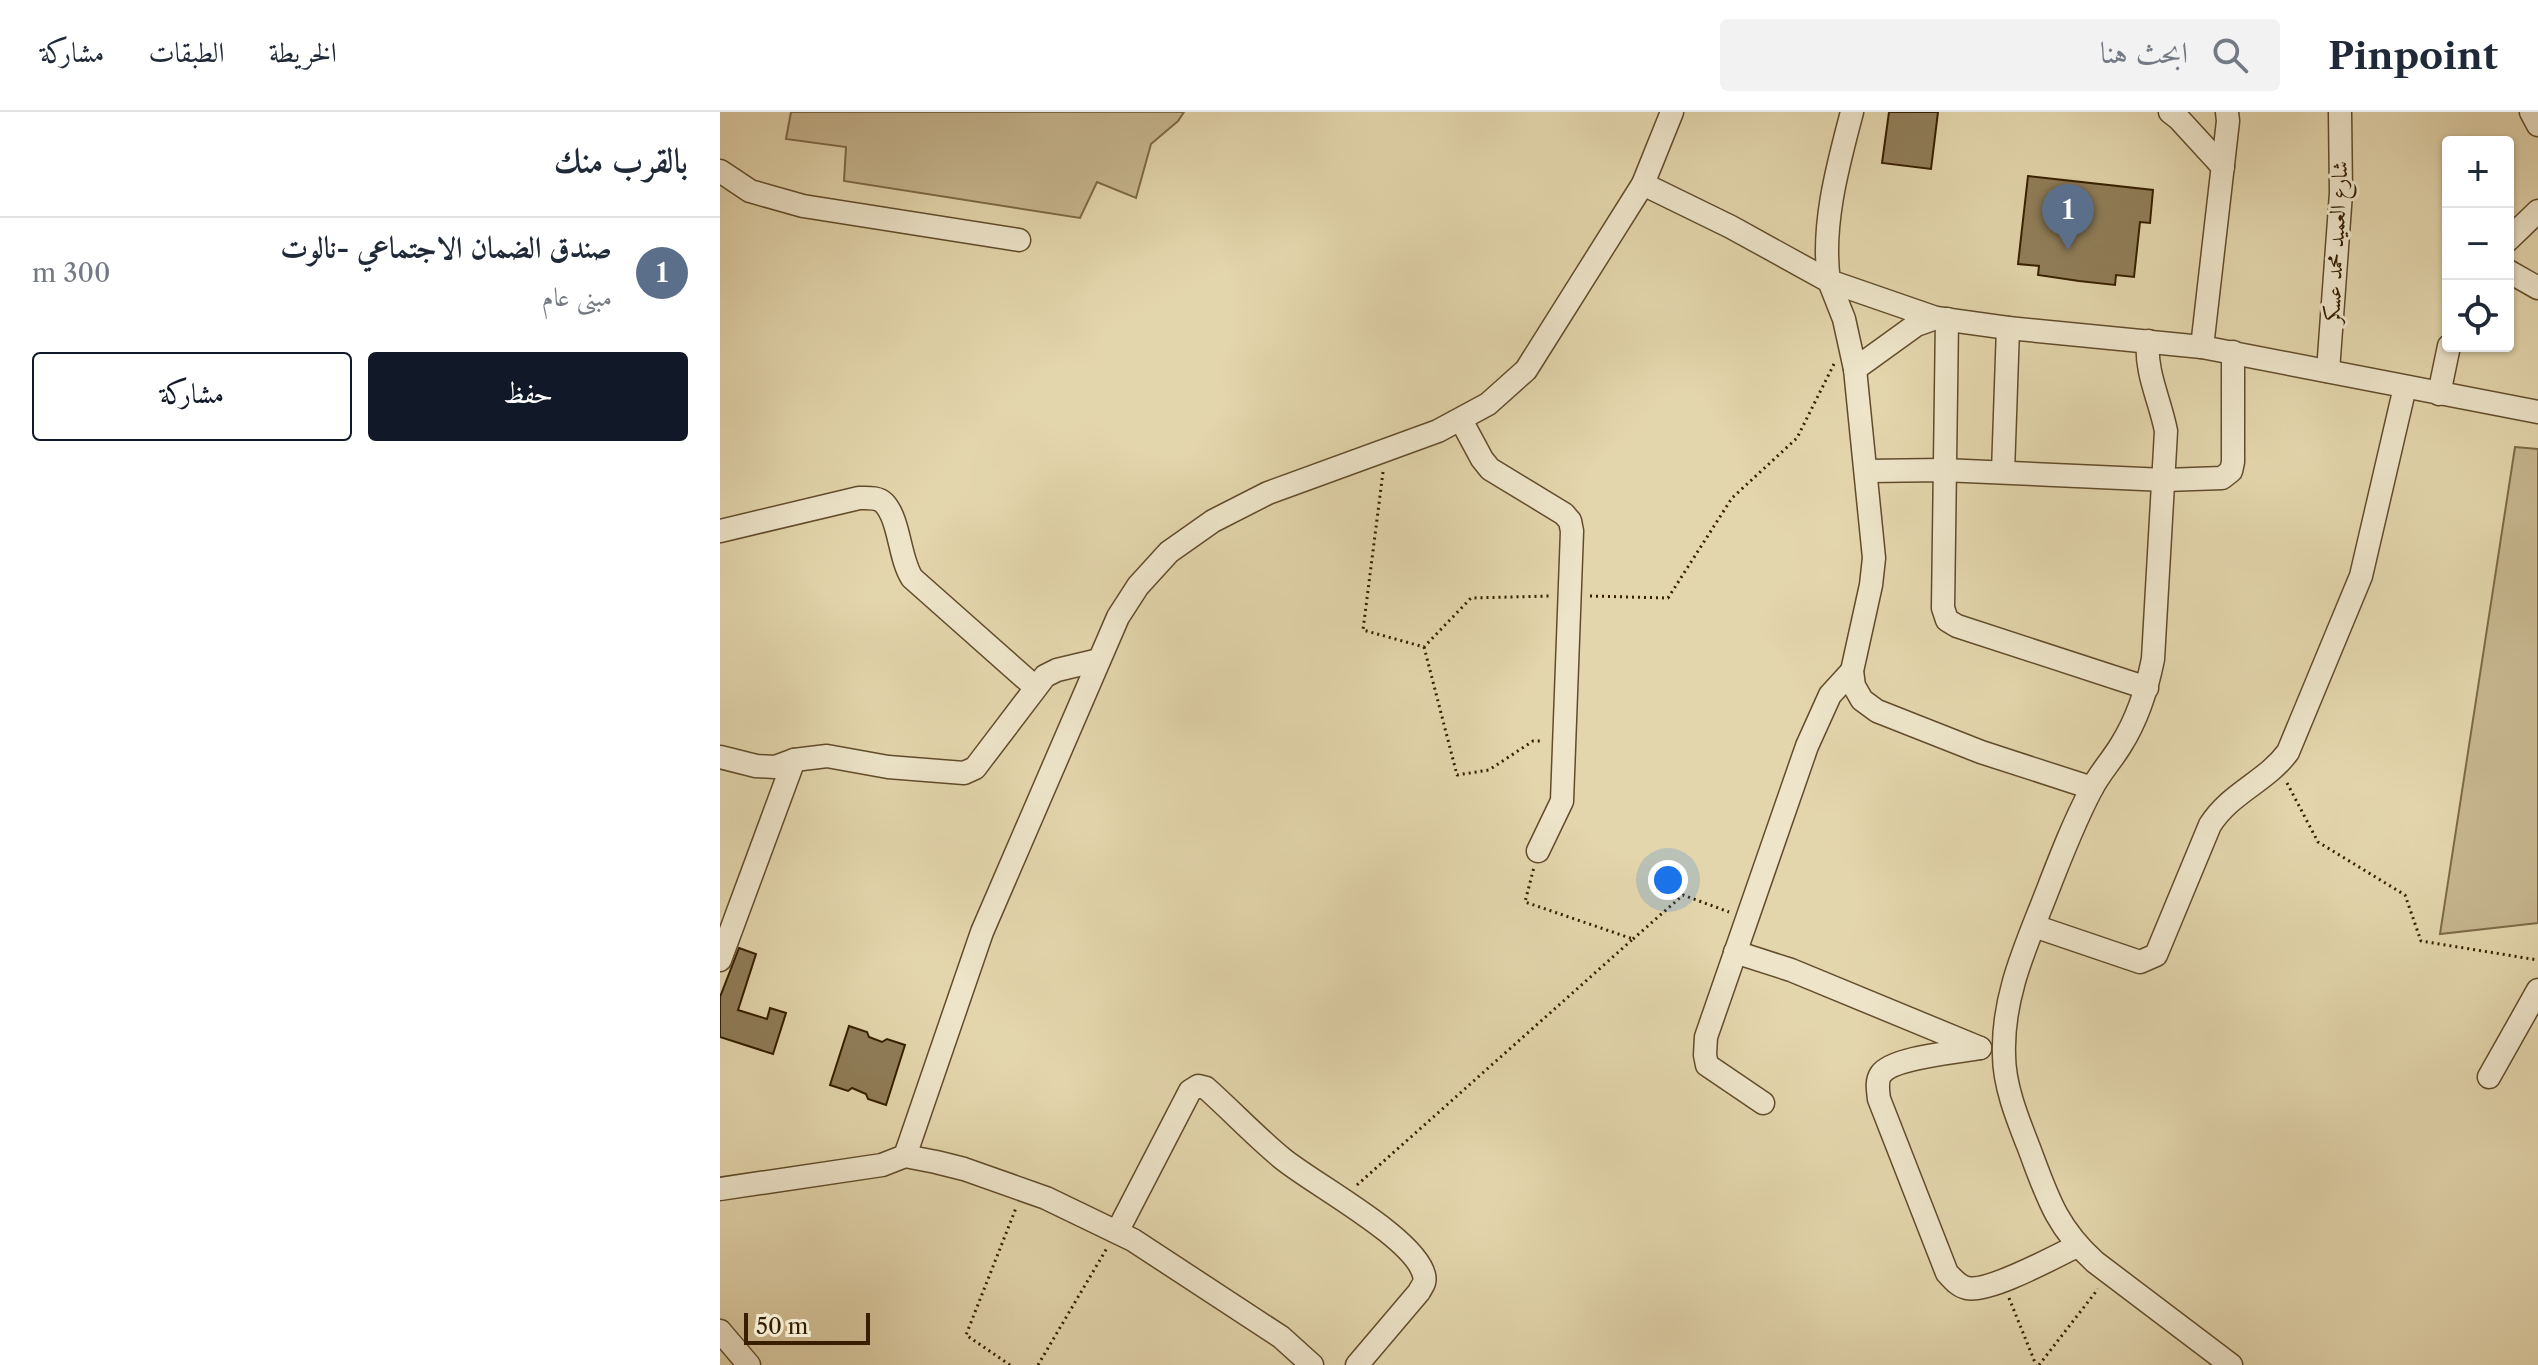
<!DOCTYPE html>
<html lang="ar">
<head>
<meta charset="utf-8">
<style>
  :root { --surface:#fff; --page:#f2f2f3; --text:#1f2937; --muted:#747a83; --line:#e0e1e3; --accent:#111827 }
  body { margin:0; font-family:"Libre Caslon Text",Amiri,serif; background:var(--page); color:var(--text); direction:rtl }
  .controls { position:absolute; right:24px; top:24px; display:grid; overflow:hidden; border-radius:8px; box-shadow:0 2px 6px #0004 }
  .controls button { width:72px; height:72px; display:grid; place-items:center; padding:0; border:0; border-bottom:2px solid var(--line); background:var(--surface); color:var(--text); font:40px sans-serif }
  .scale { position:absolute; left:24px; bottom:20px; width:126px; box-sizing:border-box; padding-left:8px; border:4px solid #371f00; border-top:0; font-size:22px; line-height:28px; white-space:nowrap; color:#371f00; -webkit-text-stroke:6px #ede4c9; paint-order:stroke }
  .you { position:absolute; left:948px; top:768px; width:28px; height:28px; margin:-20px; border:6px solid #fff; border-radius:50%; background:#1a73e8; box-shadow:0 0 0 12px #1a73e833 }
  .badge { display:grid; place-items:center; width:52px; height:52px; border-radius:50%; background:var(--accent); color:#fff; font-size:26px; font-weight:700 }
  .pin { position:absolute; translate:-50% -66px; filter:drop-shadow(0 2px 4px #0008) }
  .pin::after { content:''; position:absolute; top:42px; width:28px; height:24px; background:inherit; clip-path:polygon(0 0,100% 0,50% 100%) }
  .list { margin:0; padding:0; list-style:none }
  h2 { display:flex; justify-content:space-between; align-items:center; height:104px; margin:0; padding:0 32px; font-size:34px }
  h2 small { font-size:26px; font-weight:400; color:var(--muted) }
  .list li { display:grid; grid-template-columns:52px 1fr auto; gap:24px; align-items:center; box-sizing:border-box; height:112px; padding:0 32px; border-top:2px solid var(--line) }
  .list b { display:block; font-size:30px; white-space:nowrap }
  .list p { margin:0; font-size:26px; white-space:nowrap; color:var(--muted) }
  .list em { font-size:26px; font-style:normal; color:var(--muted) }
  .actions { display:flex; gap:16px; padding:24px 32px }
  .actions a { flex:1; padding:18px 0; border:2px solid var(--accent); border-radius:8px; text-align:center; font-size:28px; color:var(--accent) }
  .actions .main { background:var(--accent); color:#fff }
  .icon { flex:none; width:44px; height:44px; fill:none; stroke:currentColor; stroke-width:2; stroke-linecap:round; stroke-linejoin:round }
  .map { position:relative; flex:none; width:1818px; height:1253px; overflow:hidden; direction:ltr }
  header { display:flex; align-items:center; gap:48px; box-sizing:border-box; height:112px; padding:0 40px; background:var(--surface); border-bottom:2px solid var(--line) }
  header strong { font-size:38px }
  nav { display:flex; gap:44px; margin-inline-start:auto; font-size:28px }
  .search { width:560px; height:72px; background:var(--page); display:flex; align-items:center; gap:20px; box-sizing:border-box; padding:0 28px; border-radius:8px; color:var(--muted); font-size:30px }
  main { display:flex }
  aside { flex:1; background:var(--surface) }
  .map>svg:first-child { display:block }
  .green { fill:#c6b68f; stroke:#7e6a48; stroke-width:2 }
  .building { fill:#907e59; stroke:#371f00; stroke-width:2 }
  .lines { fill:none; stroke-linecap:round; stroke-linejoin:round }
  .minor-casing { stroke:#624c2b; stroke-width:25 }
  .path { stroke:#371f00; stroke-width:3; stroke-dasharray:2 4; stroke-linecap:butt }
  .minor { stroke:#ede4c9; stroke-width:22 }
  .labels { text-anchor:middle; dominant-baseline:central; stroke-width:6; stroke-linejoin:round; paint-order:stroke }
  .street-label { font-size:22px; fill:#371f00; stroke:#ede4c9 }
</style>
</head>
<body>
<header>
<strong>Pinpoint</strong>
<div class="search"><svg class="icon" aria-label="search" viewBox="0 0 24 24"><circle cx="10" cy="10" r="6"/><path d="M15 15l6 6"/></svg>ابحث هنا</div>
<nav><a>الخريطة</a><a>الطبقات</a><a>مشاركة</a></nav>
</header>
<main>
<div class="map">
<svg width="1818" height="1253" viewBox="0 0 1818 1253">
  <rect width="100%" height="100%" fill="#e3d5ac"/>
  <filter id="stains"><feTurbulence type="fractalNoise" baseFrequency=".0025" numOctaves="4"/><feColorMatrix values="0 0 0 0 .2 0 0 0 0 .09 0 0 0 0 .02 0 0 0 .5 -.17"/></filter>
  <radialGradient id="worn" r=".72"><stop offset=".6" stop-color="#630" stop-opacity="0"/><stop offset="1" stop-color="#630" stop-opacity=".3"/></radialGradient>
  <g class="green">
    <path d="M71,0h393l-6,9 -27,23 -15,54 -39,-16 -17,36 -236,-37 2,-34 -60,-8z"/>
    <path d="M1795,335l23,2v474l-98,11z"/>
  </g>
  <g class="building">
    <path d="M1169,0h49l-7,57 -49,-6z"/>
    <path d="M1308,64l125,14 -3,33 -10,-1 -6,55 -18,-2 -1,10 -36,-4 -41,-6 1,-9 -21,-2z"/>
    <path d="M19,836l17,6 -18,56 29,9 3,-11 16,5 -13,41 -53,-17v-40z"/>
    <path d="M129,914l18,6 2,5 13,5 5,-3 18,6 -19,60 -18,-6 -2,-5 -14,-6 -4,3 -18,-6z"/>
  </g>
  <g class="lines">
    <g class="minor-casing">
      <g id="minor">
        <path d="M1132,0c-14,53 -31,114 -23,169l107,37 72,10 194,19 336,65"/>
        <path d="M1450,0l9,7 44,48"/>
        <path d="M1811,0l7,13"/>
        <path d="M0,59l30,20 53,15 216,34"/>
        <path d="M923,72l88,43 98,54 15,38 11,50 19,189 -3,27 -19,86 2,15 8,14 15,11 104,41 111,36"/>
        <path d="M1788,128l30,-29"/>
        <path d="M1788,159l30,17"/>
        <path d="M1227,207l-4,289 4,12 10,6 190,62"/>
        <path d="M1428,229c-3,31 12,59 18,90l-13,228c-6,30 -15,59 -32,86 -9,15 -22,29 -30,45 -18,34 -32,71 -46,107 -20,51 -43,101 -41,158 0,31 14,65 25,93 18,48 27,79 66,114l136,103"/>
        <path d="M1482,235l26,-226 -1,-9"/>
        <path d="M1135,257l61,-44 20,-7"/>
        <path d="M1608,259l13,-178 -1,-81"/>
        <path d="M1719,282l10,-48"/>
        <path d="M741,308l21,39 8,10 74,45 6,7 2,10 -10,270 -24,50"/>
        <path d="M1147,359l76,-1 222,10 57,-2 9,-7 2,-9v-110"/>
        <path d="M1283,360l5,-144"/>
        <path d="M0,419l139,-33c9,0 19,-1 25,5 16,17 15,55 28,75l123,109"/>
        <path d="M0,645l36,9 19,1 19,-7 33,-4 61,11 76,6 11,-5 70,-92 12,-6 42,-10"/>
        <path d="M1314,814l106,36 16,-7 54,-130c21,-33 56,-43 78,-73l73,-176 44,-189"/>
        <path d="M1015,840l56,18 189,78"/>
        <path d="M0,848l74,-200"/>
        <path d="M1260,936c-21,4 -87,9 -99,26 -5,7 -3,16 -2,25l68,174c6,6 11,13 20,15 22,5 87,-31 110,-42"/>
        <path d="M1769,965l49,-87"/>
        <path d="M1043,991l-56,-38 -2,-10 1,-18 101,-291 23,-51 22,-24"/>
        <path d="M185,1044l77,-224 136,-315 20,-31 31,-34 44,-31 55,-28 170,-62 50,-27 38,-34 117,-186 29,-72"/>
        <path d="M0,1077l162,-24 23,-9 31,6 28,7 82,29 87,42 148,97 31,28"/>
        <path d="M397,1120l73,-141 8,-5 8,2c26,23 50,49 77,71 32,26 132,79 141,116 2,8 -2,11 -5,17l-62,73"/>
        <path d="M0,1219l29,34"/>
      </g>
    </g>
    <g class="path">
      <path d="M663,360l-20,158 61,17 47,-49 79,-2"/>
      <path d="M870,484l78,2 64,-100 65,-60 37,-74"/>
      <path d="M704,535l33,128 32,-5 44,-29h10"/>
      <path d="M1567,671l31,59 87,53 16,46 117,19"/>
      <path d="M913,827l50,-44 46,17"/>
      <path d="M637,1073l276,-246 -108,-37 9,-35"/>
      <path d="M1289,1186l27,67"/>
      <path d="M290,1253l-44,-30 50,-127"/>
      <path d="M318,1253l69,-117"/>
      <path d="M1319,1253l59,-76"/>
    </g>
    <use href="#minor" class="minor"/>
  </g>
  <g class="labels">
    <g class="street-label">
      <text transform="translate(1616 130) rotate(-87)">شارع العميد محمد عسكر</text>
    </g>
  </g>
  <rect width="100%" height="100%" filter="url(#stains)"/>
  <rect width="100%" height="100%" fill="url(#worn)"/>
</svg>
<div class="controls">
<button>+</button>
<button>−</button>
<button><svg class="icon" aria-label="locate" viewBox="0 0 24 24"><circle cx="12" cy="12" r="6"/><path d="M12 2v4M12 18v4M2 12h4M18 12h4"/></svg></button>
</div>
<div class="scale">50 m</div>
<div class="you"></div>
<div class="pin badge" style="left:1348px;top:138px;background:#5c6f8a">1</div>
</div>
<aside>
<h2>بالقرب منك<small></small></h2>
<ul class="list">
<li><span class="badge" style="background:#5c6f8a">1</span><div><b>صندق الضمان الاجتماعي -نالوت</b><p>مبنى عام</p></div><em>300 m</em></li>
</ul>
<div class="actions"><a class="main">حفظ</a><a>مشاركة</a></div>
</aside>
</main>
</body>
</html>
